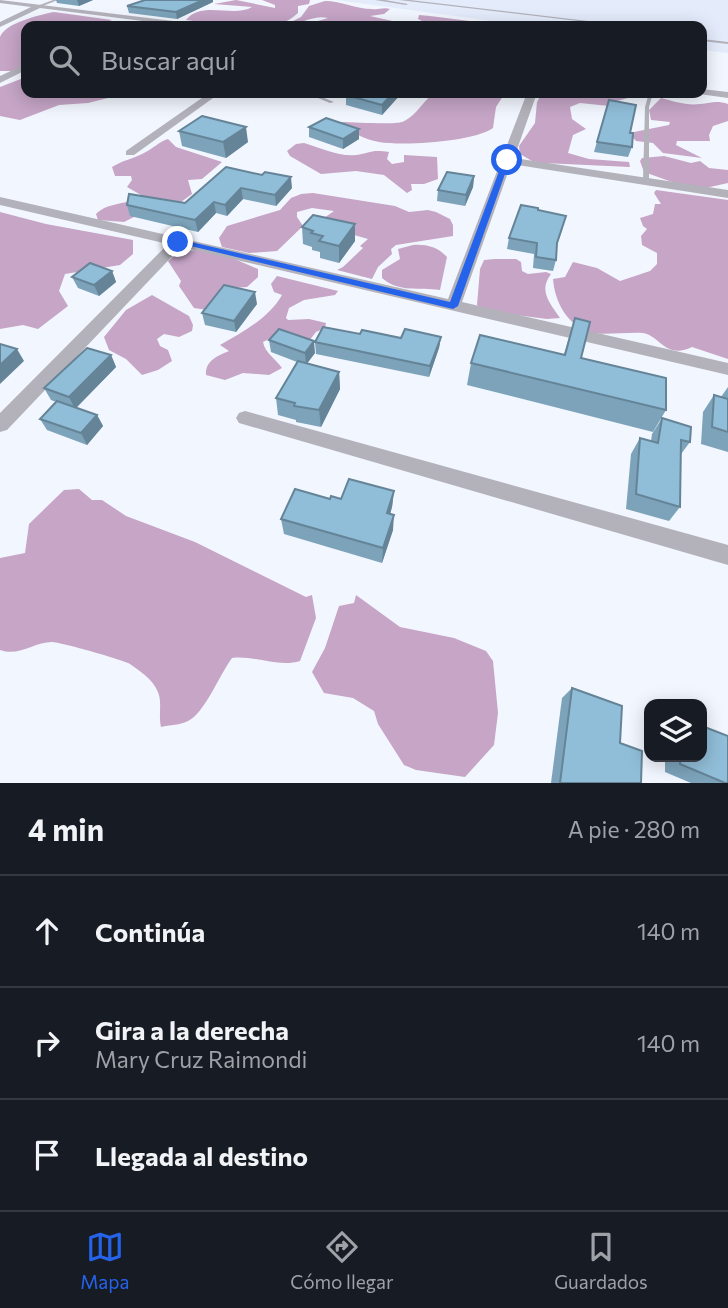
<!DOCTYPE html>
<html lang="es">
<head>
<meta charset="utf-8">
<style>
  :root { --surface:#171b24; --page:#242831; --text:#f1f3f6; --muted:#9ea1a6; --line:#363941; --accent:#2563eb }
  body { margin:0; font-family:Commissioner,sans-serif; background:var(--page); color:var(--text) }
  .controls { position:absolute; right:21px; bottom:21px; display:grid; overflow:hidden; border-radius:14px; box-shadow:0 4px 18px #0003 }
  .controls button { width:63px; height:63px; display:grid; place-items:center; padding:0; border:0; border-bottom:2px solid var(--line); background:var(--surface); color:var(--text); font:35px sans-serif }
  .stop { position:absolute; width:21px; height:21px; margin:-16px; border:5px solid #2563eb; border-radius:50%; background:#fff }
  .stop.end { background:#2563eb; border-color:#fff; box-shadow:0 2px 7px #0008 }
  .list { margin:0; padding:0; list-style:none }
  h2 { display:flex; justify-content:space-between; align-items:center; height:91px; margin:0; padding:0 28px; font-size:30px }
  h2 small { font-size:23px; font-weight:400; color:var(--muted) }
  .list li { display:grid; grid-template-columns:46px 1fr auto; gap:21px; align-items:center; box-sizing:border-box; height:112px; padding:0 28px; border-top:2px solid var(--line) }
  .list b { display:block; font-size:26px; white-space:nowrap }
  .list p { margin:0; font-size:23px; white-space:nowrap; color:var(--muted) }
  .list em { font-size:23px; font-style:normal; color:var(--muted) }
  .icon { flex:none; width:38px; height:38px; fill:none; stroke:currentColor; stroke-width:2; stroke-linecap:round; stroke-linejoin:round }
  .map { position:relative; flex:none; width:728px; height:783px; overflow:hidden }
  .search { position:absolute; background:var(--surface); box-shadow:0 4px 18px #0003; left:21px; right:21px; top:21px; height:77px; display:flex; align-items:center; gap:18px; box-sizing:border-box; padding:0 24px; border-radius:14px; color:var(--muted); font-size:26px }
  .sheet { height:427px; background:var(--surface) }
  nav { display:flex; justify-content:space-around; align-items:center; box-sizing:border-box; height:98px; border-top:2px solid var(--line); background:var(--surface); font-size:19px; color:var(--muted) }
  nav a { display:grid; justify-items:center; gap:4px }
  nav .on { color:var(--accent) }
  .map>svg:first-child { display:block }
  .built { fill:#e4ecfc }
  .forest { fill:#c6a5c7 }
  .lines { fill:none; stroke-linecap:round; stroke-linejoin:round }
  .service { fill:#b3b2bb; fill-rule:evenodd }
  .minor { fill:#b3b2bb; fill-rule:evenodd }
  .wall { fill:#7ca3ba }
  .shaded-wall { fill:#658497 }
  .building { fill:#90bdd8; stroke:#658497; stroke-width:2 }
  .route { fill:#2563eb }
</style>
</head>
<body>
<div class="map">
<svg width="728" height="783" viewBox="0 0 728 783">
  <rect width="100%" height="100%" fill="#f2f6fe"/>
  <path class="built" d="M336,0h392v53l-26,-3v-24h-173z"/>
  <g class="forest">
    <path d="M236,0l39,8v-3l-13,-5h48l-1,4 -11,2v7c-27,26 -78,11 -112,7 15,-20 48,-2 66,-13l-38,-3z"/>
    <path d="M325,1c16,0 31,8 47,8 7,1 11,-2 18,0l-6,5 -14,2 27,6 -8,4 -78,-3 17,-5c-16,-4 -29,8 -45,8l18,-9 8,-11z"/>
    <path d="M54,12l58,8 -16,6h-70v37l-12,8h-14c0,-9 0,-26 0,-34 5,-14 39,-22 54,-25z"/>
    <path d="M419,15l11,1 79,10h-96l9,-5 -4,-2z"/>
    <path d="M26,77v16h102l-40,10 -29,2 -39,15 -20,-4v-29z"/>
    <path d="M435,93h70l-9,14 -3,21c-20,14 -89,18 -114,14 -15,-3 -28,-9 -38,-20 14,0 50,3 61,0 14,-5 21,-22 33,-29z"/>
    <path d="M542,93h97c-9,7 -22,5 -30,13l-29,-3 -10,4 2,12 14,10 -13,6 -5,18 21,6 40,3 1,5 -87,-4 -11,-2 -12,-7 -1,-8 16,-23 2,-21z"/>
    <path d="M661,98c12,3 26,8 39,6 12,-1 16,-4 28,0v17l-15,5 -4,9 1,6h-33l-1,4 26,13 -39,-5 -10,-10 -17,-2 -7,-8 40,-8 1,-3 -19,-2 -2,-10z"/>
    <path d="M168,139l8,8 46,15 -20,17 -14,1 4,14 -11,8 -45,14 -12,6 -26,-2 -2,-6c13,-13 32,-8 45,-19l-14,-8 5,-7 -1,-4h-16l-3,-9c11,-7 21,-8 32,-14 9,-4 14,-11 24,-14z"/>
    <path d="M304,143c16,5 36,14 52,12 14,-2 15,-6 33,-3l-2,7 5,5 12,-2v-7l33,2 1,22 -14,5h-13l1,6 -5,3 -23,-18 -28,-4 -35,3 -31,-18 -3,-5 9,-7z"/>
    <path d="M664,156l27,7 9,-2 9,7 19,2v13l-18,4h-24l-42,-15 -4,-11 2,-3z"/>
    <path d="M656,190l72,10v159l-36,-12c-26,13 -33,-12 -49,-14 -14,-1 -38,2 -50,0 -25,-6 -38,-30 -40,-54l12,-2 8,-15 24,6 23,13 30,-10 7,-7v-11l-15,-8 -1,-9 6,-7 -4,-3 -3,-8 13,-4 2,-10h6l-7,-11z"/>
    <path d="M313,193l82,13 14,6 19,-2 8,2 14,7 3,6v11l-57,9 -5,4 1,5 -14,13 -6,12 -35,-9 6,-3 20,-19 -3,-2 8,-7 -14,-4 -30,-17 10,-7 -22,-3 -15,4v5l6,9 -26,25 -28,2 -27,-6 -3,-9 8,-12 53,-16 11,-12 10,-4z"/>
    <path d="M0,212l46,12 87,16v14l-13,11 -55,9 -6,17 9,15 -30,23 -15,-4 -23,4z"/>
    <path d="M413,245c13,-1 25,2 34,12l-7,33c-21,-3 -41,3 -58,-12v-8l18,-11 -2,-10z"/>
    <path d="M196,250l34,7 28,12v8l-11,10 -15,1 -25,22 -13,-2 -15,-22 2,-5 -13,-20 11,-9z"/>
    <path d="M495,259h21l5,3 1,9 6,3 18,-2 5,2c-13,17 -1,29 9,44l-13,1 -62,-8 -8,-6 3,-36 4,-9z"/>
    <path d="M277,276l61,15 -3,4 -31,5 -15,8 -3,10 2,2 21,-1 17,4 -1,5 -9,4 -7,9 -34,-5 -12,6c2,11 13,17 19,26l-13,7 -26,-2 -18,7 -19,-5c-1,-14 11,-19 23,-24l-9,-6c23,-13 49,-27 62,-50l-8,-3 -3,-8z"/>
    <path d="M152,295l37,21 4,9 -1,6 -13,6 -15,-3 -7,5 3,7 8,4 4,11 -14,9 -16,5 -16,-16 -17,-9 -5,-13 22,-27z"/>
    <path d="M79,489l13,11h10l24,16 69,26 111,55 6,-2 4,23 -16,43c-22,7 -45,-6 -68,-3 -12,16 -28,56 -44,63 -7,4 -19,4 -27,6 -3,-13 2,-26 -4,-37 -5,-11 -17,-19 -27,-26 -6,-4 -70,-22 -78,-22 -18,0 -33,15 -52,8v-92l25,-5 4,-29 35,-34z"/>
    <path d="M356,595l44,32 54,11 32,13 7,10 5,52 -4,32 -29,32 -49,-7 -12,-5 -26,-41 -4,-13 -21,-13 -29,-5 -12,-21 13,-24 14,-42 15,-3z"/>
  </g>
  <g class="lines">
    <g class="service">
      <path d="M53,0h5l-18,7 -3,-1z"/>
      <path d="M375,0h10l23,4 -2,1z"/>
      <path d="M399,0h11l220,26h-10z"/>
      <path d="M702,39l26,3v2l-26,-3z"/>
      <path d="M306,93h6l22,9 -4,1z"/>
      <path d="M649,93h4l-4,14v74l-3,2 -3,-2 2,-74z"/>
    </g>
    <g class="minor">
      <path d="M0,0l198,24 4,2h-20l-142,-18 -40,19v-5l31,-15 -31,-4z"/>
      <path d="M26,64v6l-26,13v-7z"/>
      <path d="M702,89l26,3v6l-29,-4z"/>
      <path d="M209,93h11l-86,62h-8v-4z"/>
      <path d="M527,93h10l-23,65 214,32v8l-217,-34 -49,138 266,61v12l-547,-128 -174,183 -7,2v-19l168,-169 -168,-39v-8l448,102z"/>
      <path d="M245,411l483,134v20l-489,-142 -3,-5 3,-5z"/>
    </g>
  </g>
  <g class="wall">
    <path d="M56,0h37l-14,6 -22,-3z"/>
    <path d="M213,2l-36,17 -48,-6 -2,-7z"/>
    <path d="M346,95h54l-18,20 -36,-10z"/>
    <path d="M609,100l21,33 2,14 -4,10 -34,-5z"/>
    <path d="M309,127l50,12 -16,10 -34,-12z"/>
    <path d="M179,131l69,11 -22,16 -44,-12z"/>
    <path d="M226,167l66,21 -16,18 -33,-7 -16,17 -11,-3 -18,19 -68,-16 -3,-11 58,-2z"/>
    <path d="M474,176l-1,11 -8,19 -28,-5 1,-11z"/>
    <path d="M538,210l25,17 -6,18 -1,15 -3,11 -20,-3 1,-14 -27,-5 2,-11z"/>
    <path d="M355,224v17l-16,22 -19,-5v-6l-8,-2v-3l-9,-3 -1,-17z"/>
    <path d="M112,271l4,11 -17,14 -21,-8 -6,-11z"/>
    <path d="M257,304l-21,28 -31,-7 -3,-12z"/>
    <path d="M575,318l6,40 85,52 -13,22 -186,-47 4,-22 93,-9z"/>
    <path d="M360,334l41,4 40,-1 -2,11 -10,29 -113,-23 -1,-12z"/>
    <path d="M269,340l46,13 -8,10 32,9 1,17 -19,38 -25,-5v-2l-18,-5 -2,-17 21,-36 -26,-10z"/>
    <path d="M111,355l5,12 -40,41 21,7 6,11 -16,19 -40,-15 -7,-11 16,-17 -5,-2 -7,-12z"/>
    <path d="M728,387v65l-27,-8 2,-32 11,-17 7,2z"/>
    <path d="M662,418l28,24 -9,12 -1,53 -11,14 -43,-12 5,-55 9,-16 11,3 1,-7z"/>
    <path d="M394,491l-2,16 -2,7 3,16 -11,33 -98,-29 -3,-15 49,-20h11z"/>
    <path d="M572,688l48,55 21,40h-90l11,-85z"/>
    <path d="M665,757h37l26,26h-37l-26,-11z"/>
  </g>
  <g class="shaded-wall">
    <path d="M77,0h16l-14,6z"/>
    <path d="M203,0h10v2l-36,17 -1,-7z"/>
    <path d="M393,93h7v2l-18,20v-10z"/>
    <path d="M246,127l2,15 -22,16 -3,-16z"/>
    <path d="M359,129v10l-16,10v-10z"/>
    <path d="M474,176l-1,11 -8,19 1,-11z"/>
    <path d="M291,177l1,11 -16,18 -1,-11z"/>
    <path d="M241,188l2,11 -16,17 -2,-11z"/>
    <path d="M214,202l2,11 -18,19 -3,-12z"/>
    <path d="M355,224v17l-16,22v-17z"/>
    <path d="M112,271l4,11 -17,14 -5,-11z"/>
    <path d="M255,292l2,12 -21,28 -2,-11z"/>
    <path d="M441,337l-2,11 -10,29 1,-11z"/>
    <path d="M314,341l1,12 -9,12 -1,-12z"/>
    <path d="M17,349l7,12 -24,23v-19z"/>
    <path d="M111,355l5,12 -41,42 -6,-12z"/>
    <path d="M339,372l1,17 -19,38 -2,-17z"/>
    <path d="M97,415l6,11 -16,19 -6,-12z"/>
    <path d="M394,491l-2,16 -6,21 1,-15z"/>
    <path d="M394,515l-1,15 -11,33 1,-15z"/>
  </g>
  <g class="building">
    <path d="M145,0h58l-27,12 -49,-6z"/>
    <path d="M350,93h43l-11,12 -36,-10z"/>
    <path d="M609,100l27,5 -6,28h3l-1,14 -35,-5z"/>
    <path d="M202,116l44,11 -23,15 -44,-11z"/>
    <path d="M326,118l33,11 -16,10 -34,-12z"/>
    <path d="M226,167l36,8 3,-3 26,5 -16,18 -34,-7 -16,17 -11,-3 -19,18 -68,-15 2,-11 56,9z"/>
    <path d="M447,172l27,4 -8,19 -28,-5z"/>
    <path d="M521,205l17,3v2l28,6 -9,27 -1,17 -20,-3 1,-14 -28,-5z"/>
    <path d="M313,215l42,9 -16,22 -20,-5 4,-5 -12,-3 2,-2 -11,-4z"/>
    <path d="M90,263l22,8 -18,14 -22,-8z"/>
    <path d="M224,285l31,7 -21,29 -32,-8z"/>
    <path d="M575,318l15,4 -9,36 85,20v32l-195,-47 9,-28 85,20z"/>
    <path d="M323,327l37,7 2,-4 39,8 4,-9 36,8 -11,29 -115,-24z"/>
    <path d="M279,329l35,12 -9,12 -36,-13z"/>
    <path d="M0,344l17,5 -17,16z"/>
    <path d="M87,348l24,7 -42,42 -25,-9z"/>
    <path d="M298,361l41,11 -20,38 -25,-4 1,-3 -19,-5z"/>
    <path d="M714,395l14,4v33l-16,-5z"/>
    <path d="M57,401l40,14 -16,18 -41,-14z"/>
    <path d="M662,418l29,9 -1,15 -9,-2 -1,67 -44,-13 4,-56 18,5z"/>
    <path d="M349,479l45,12 -7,22 7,2 -11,33 -102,-29 14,-30 35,10 1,-3 10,3z"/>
    <path d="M572,688l50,18 -2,37 22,8 -1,32h-81z"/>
    <path d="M702,726l26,10v47h-3l-45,-19v-7h22z"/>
  </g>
  <path class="route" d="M504,158l6,2 -52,146 -5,3 -279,-67 4,-3 272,63z"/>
</svg>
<div class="controls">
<button><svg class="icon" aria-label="layers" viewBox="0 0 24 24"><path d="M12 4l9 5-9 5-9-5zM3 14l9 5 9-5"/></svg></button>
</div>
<div class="stop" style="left:507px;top:160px"></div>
<div class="stop end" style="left:178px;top:242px"></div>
<div class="search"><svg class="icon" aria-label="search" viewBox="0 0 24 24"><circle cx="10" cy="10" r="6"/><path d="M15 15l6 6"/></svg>Buscar aquí</div>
</div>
<section class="sheet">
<h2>4 min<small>A pie · 280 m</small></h2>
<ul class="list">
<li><svg class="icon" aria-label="ahead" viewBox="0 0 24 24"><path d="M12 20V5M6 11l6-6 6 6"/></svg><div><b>Continúa</b></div><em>140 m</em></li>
<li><svg class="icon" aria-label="right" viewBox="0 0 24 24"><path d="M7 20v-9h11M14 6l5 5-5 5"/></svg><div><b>Gira a la derecha</b><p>Mary Cruz Raimondi</p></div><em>140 m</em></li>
<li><svg class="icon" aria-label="arrive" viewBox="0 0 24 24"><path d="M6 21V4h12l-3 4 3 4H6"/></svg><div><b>Llegada al destino</b></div></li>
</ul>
</section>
<nav>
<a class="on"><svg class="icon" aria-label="map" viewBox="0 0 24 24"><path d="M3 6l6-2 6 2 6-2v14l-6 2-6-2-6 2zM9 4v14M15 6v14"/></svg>Mapa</a>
<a><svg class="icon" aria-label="directions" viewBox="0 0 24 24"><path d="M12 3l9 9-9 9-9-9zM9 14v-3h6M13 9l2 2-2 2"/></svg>Cómo llegar</a>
<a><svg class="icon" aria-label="saved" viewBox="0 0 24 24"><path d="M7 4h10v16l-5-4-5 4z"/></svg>Guardados</a>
</nav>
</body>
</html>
